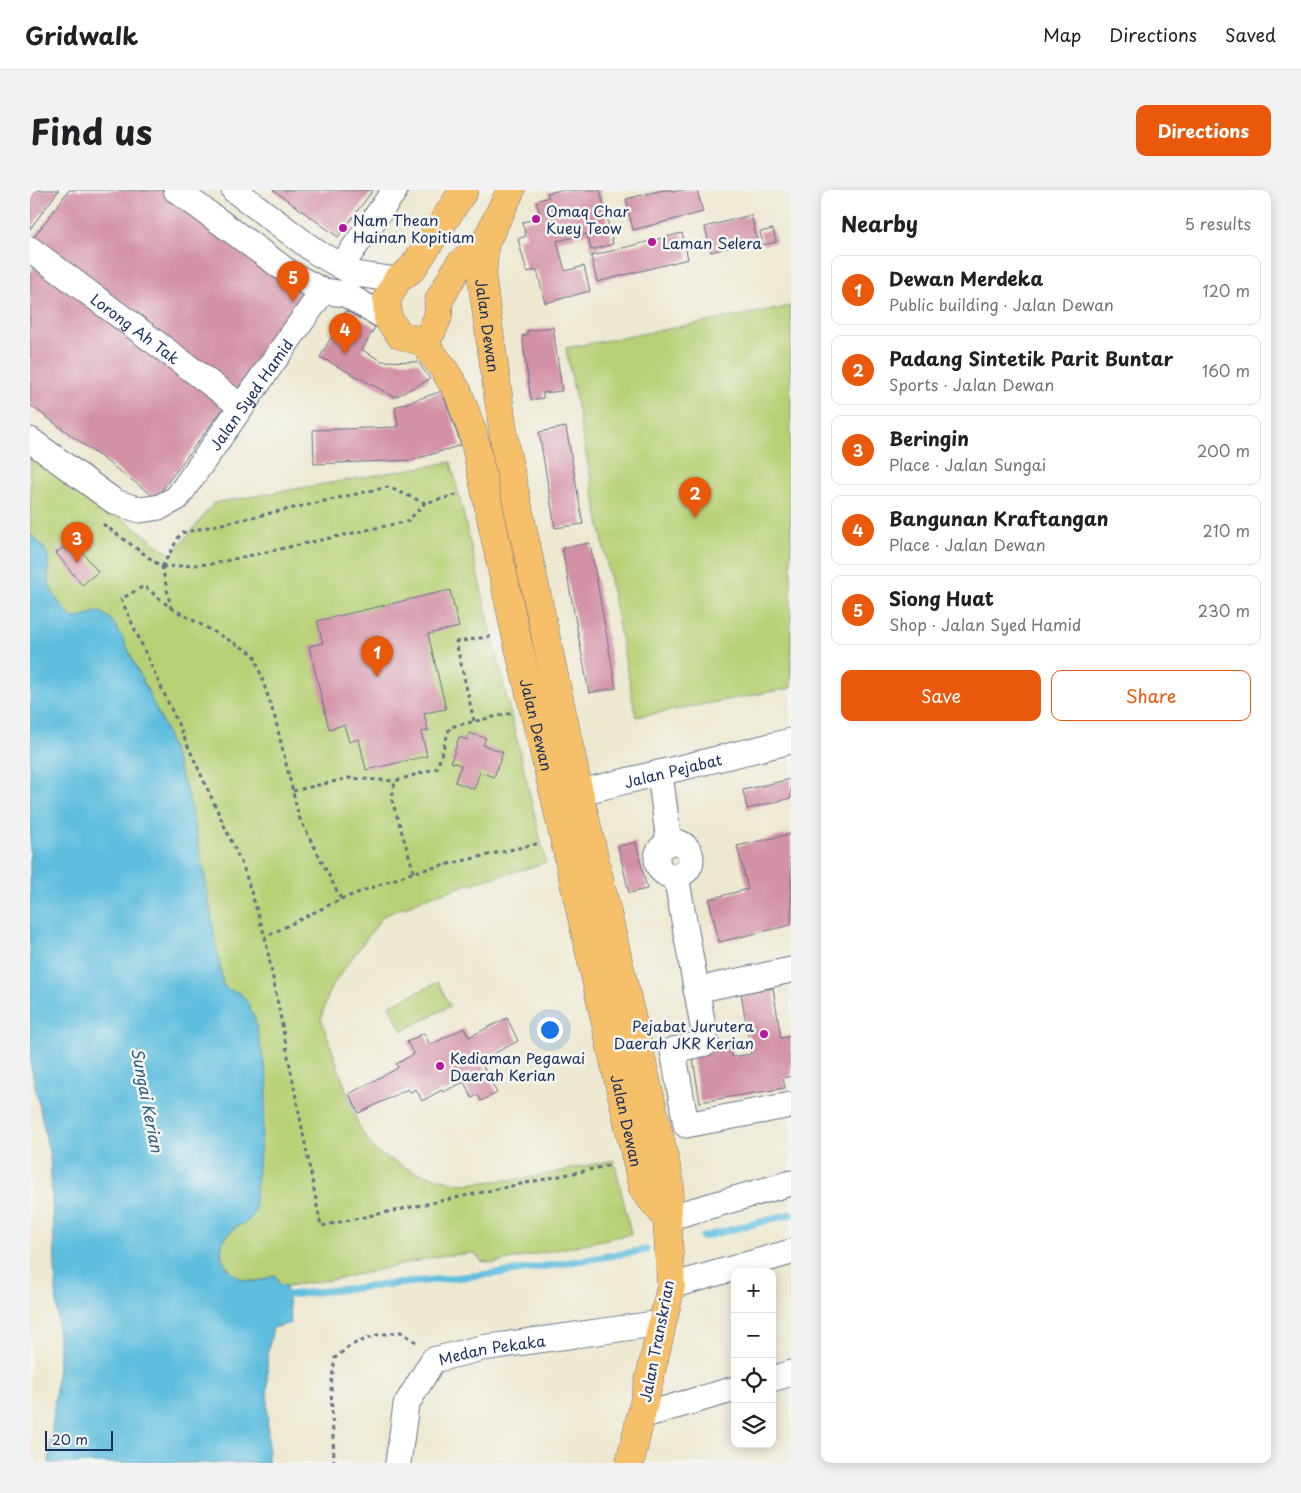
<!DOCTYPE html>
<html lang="en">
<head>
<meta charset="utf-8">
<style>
  :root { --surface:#fff; --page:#f2f2f2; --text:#202124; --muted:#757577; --line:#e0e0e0; --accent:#ea580c }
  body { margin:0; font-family:"Playpen Sans",sans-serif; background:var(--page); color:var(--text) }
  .controls { position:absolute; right:15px; bottom:15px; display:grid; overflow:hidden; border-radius:10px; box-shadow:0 2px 12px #0003 }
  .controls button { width:45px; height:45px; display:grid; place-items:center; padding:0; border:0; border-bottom:1px solid var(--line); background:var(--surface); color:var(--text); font:25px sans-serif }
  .scale { position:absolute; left:15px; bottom:12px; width:68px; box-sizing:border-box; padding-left:5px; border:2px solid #1b2f5e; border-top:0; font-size:14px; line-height:18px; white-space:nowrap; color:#1b2f5e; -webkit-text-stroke:4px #f6f6f2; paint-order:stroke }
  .you { position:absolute; left:519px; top:839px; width:18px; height:18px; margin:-12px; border:4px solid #fff; border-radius:50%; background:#1a73e8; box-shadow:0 0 0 8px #1a73e833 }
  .badge { display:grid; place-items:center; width:32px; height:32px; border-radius:50%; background:var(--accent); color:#fff; font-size:16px; font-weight:700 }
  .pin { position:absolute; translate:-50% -41px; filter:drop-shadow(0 1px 2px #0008) }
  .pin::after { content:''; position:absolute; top:26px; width:18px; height:15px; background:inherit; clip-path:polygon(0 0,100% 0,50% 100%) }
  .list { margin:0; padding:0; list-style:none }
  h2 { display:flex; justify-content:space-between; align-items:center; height:65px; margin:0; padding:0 20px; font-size:21px }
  h2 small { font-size:16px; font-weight:400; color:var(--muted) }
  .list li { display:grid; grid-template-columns:32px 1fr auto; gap:15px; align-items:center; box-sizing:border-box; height:70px; margin:0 10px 10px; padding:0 10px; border:1px solid var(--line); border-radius:10px }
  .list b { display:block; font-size:19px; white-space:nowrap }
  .list p { margin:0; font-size:16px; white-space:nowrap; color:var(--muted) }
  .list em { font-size:16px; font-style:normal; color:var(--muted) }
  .actions { display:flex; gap:10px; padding:15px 20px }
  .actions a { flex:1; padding:11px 0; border:1px solid var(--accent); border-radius:10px; text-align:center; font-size:18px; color:var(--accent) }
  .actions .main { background:var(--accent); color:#fff }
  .icon { flex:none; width:28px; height:28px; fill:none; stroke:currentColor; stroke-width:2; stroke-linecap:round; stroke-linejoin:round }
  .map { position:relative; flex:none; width:761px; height:1273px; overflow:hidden; border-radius:10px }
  header { display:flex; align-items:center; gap:30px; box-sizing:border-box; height:70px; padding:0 25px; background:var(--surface); border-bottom:1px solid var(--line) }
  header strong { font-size:24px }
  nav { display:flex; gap:28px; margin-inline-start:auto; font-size:18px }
  .intro { display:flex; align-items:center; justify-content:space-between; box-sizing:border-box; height:120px; padding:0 30px }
  h1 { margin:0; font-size:35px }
  .button { padding:12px 22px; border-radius:10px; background:var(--accent); color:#fff; font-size:18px; font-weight:700 }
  main { display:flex; gap:30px; padding:0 30px }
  aside { flex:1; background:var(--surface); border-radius:10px; box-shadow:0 2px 12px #0003 }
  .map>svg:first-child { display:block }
  .green { fill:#b7d075; stroke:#69806a }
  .water { fill:#5fbede; stroke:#3d769e }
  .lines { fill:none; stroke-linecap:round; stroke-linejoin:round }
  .stream { stroke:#5fbede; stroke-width:7 }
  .building { fill:#d391a6 }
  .minor-casing { stroke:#647086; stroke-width:27 }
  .major-casing { stroke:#647086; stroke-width:29 }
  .path { stroke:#647086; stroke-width:3; stroke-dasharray:4 4; stroke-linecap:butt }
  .minor { stroke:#fff; stroke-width:25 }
  .major { stroke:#f6c06b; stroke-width:28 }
  .poi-dot { fill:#b5179e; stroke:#f6f6f2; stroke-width:2 }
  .labels { text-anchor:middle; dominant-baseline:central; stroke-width:5; stroke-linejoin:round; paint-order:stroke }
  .poi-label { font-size:15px; fill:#1b2f5e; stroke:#f6f6f2; text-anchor:start }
  .street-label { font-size:15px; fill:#1b2f5e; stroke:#f6f6f2 }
  .water-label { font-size:16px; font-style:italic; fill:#2f5a84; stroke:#f6f6f2 }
</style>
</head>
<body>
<header>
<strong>Gridwalk</strong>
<nav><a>Map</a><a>Directions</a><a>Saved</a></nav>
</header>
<div class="intro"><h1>Find us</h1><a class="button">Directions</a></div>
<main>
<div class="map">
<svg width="761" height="1273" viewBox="0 0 761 1273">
  <rect width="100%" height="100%" fill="#f6f6f2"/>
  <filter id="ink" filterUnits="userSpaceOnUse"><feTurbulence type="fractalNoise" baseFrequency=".02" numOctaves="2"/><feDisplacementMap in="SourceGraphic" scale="10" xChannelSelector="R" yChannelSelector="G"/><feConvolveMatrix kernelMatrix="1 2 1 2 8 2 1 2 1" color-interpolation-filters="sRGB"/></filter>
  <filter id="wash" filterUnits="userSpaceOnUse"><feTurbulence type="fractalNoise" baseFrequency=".0096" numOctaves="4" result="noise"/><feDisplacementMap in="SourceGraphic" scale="20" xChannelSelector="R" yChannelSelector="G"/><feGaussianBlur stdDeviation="1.12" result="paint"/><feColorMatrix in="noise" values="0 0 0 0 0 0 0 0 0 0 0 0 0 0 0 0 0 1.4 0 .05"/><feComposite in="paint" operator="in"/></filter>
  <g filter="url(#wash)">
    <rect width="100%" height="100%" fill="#ede8d0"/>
    <g class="green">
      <path d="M761,116v382l-155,29 -70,-369z"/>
      <path d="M0,261l142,104 42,-52 237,-41 95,401 -83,23 -36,12 -44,18 -52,71 -10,31 38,109 16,24 37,20 49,13 67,-6 86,-18 17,74 -137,29 -13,-2 -6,-8 -36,3 -96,22 -57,8 -7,-2 -4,-9c-14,6 -28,10 -41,-1 -17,-14 -18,-30 0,-45 4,-4 10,-5 14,-8 3,-3 5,-9 7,-13l-15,-215 -12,-4 -5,-4 -20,-117 -15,-73 -24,-69 -42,-89 -27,-25 -12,5 -10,1c-12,-11 -24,-26 -25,-43 0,-9 2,-16 -2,-24 -4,-6 -11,-12 -16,-18z"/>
      <path d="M408,792l12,24 -48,25 -13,-25z"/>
    </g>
    <path class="water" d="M0,343c5,6 12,12 16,18 4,8 2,15 2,24 1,17 13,32 25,43l10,-1 12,-5h6l10,7 11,18 42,89 24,69 15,73 20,117 5,4 12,4 8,10 7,17 13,62 -13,112c0,9 1,19 -6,26 -3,4 -9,4 -13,7 -21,15 -19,33 -1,48 12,11 26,6 40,0l4,9 7,2 5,37 -18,5 -6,27 1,108h-219l10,-110 -9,-196 -20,-95z"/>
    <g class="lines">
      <g class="stream">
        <path d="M673,1047l88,-23"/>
        <path d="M249,1106l231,-24 136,-22"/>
      </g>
    </g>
    <g id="blocks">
      <g class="building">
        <path d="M0,0h29l-29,39z"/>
        <path d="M39,0h93l144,107 -71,95 -204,-151z"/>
        <path d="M243,0h100l-35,47z"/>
        <path d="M532,0h38l13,54 -22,6 -4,-16 -30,7 8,30 19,-5 6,25 -45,12 -8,-33 -10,2 -9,-33 8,-3 -4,-14 19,-4 -5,-17 13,-4 -2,-4z"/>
        <path d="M633,0h10l1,2 7,-2h16l6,22 -70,18 -7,-31z"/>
        <path d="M721,25l6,25 -46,12 -6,-25z"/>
        <path d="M743,39l3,13 -13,3 -3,-13z"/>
        <path d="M652,43l6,26 -91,23 -6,-26z"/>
        <path d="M8,73l189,140 -71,95 -126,-93v-131z"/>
        <path d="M316,121l29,16 -13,23 20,11 36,1 12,17 -35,18 -75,-40z"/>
        <path d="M523,137l9,64 -19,2v5l-12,2 -9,-64 5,-1v-4z"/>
        <path d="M412,201l19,54 -48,15 -99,4 -1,-34 85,-3 -3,-20z"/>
        <path d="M536,237l17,97 -28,4 -16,-96z"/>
        <path d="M43,350l25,32 -16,13 -26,-32z"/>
        <path d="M560,353l26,145 -27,5 -27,-145z"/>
        <path d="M420,400l9,37 -31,7 18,75 -22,4 4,18 -7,1 6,24 -61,14 -7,-31 -10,3 -5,-17 -15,4 -20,-83 14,-3 -6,-22z"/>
        <path d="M439,543l17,5 -3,7 20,7 -9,25 -14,-5 -6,17 -19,-7 6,-17 -10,-3 8,-25 8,3z"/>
        <path d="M761,589v19l-44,11 -4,-19z"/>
        <path d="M761,644v91l-72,17 -10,-43 39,-10 -11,-43z"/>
        <path d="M606,652l11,47 -18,4 -11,-47z"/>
        <path d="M743,798l8,50 10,-2v40l-8,2 2,10 -85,14 -8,-49 38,-7 2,11 19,-3 -10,-61z"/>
        <path d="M477,828l11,23 -38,20 17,32 -16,8 -3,-6 -6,3 -8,-16 -21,10 -1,-2 -20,11 -6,-12 -6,3 -2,-3 -49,24 -10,-19 49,-26 -2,-4 18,-10 -7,-12 17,-9 6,12 34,-17 5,9z"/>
      </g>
    </g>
  </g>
  <g filter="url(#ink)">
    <use href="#blocks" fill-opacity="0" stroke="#647086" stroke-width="1"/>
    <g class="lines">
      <g class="minor-casing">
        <g id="minor">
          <path d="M146,0l115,84 32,17 22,3 43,25"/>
          <path d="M204,0l82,62 39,22 42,6"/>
          <path id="s1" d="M0,59l212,158"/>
          <path d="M311,76l54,-76"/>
          <path id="s2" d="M0,250l85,62 25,8 20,-3 17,-9 146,-207"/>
          <path d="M630,583l9,70"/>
          <path id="s3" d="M530,607l231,-56"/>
          <circle cx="644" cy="669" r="17"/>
          <path d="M646,686l30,167 -33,7 13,75 105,-20"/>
          <path d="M666,800l95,-20"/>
          <path d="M637,1028l124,-35"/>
          <path d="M641,1096l120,-34"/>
          <path d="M742,1189l19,-6"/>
          <path d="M611,1226l94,-27"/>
          <path id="s4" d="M368,1273l8,-58 27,-45 49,-12 180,-25"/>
        </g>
      </g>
      <g class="major-casing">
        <g id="major">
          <path id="s5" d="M434,0l-52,79 -15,11 -10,19 1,20 12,16 23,7 20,26 15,24 15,41 42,198 40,167 88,391 24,29"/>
          <path id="s6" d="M481,0l-26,53 -3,37 24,171 73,341 91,391 -3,35 4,68 -41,177"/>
          <path d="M393,152l9,-11 6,-14 1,-17 20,-35 26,-22"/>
        </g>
      </g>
      <g class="path">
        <path d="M73,334l59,43 9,41 -27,-22 -23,13 123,270 21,68 56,289 291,-61"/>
        <path d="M132,377l49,-3 197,-43 17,-18 35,-9"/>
        <path d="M132,377l19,-34 207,-46 37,16"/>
        <path d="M141,418l83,46 21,64 24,99 42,82 -76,38"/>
        <path d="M444,531l-18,-79 37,-6"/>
        <path d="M263,601l56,-13 46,3"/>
        <path d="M384,682l-22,-72 3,-19 42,-13 13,-41 61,-14"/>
        <path d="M311,709l73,-27 126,-29"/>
        <path d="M304,1273l-3,-78 4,-27 16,-13 26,-10 24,-3 18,12"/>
      </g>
      <use href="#minor" class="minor"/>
      <use href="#major" class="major"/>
    </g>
  </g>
  <g class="poi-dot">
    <circle cx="506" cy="29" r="5"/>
    <circle cx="313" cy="38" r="5"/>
    <circle cx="622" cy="52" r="5"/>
    <circle cx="734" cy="844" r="5"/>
    <circle cx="410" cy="876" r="5"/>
  </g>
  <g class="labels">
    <g class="poi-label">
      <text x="516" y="20">Omaq Char<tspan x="516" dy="17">Kuey Teow</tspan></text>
      <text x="323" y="29">Nam Thean<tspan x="323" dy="17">Hainan Kopitiam</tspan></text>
      <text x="632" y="52">Laman Selera</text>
      <text x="724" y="835" text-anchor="end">Pejabat Jurutera<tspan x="724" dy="17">Daerah JKR Kerian</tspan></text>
      <text x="420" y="867">Kediaman Pegawai<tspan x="420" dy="17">Daerah Kerian</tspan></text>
    </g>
    <g class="street-label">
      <text stroke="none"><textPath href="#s6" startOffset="142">Jalan Dewan</textPath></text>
      <text stroke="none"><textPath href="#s1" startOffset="132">Lorong Ah Tak</textPath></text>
      <text stroke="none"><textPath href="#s2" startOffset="298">Jalan Syed Hamid</textPath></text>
      <text stroke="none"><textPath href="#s5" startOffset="602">Jalan Dewan</textPath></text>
      <text stroke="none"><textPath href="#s3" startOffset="116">Jalan Pejabat</textPath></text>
      <text stroke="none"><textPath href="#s5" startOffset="1008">Jalan Dewan</textPath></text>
      <text transform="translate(626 1151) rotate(-79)">Jalan Transkrian</text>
      <text stroke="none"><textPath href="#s4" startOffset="171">Medan Pekaka</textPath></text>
    </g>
    <g class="water-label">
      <text transform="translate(118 910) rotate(79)">Sungai Kerian</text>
    </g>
  </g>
</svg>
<div class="controls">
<button>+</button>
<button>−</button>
<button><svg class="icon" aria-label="locate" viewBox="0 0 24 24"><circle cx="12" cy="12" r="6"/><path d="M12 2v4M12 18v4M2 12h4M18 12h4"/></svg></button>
<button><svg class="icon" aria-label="layers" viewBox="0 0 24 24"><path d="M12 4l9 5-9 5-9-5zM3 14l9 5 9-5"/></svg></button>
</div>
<div class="scale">20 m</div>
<div class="you"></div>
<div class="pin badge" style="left:347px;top:487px">1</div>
<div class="pin badge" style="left:665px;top:328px">2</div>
<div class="pin badge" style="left:47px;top:373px">3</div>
<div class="pin badge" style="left:315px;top:164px">4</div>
<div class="pin badge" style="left:263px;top:112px">5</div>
</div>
<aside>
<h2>Nearby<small>5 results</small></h2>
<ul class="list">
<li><span class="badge">1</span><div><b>Dewan Merdeka</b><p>Public building · Jalan Dewan</p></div><em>120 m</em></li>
<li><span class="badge">2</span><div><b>Padang Sintetik Parit Buntar</b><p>Sports · Jalan Dewan</p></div><em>160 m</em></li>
<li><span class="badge">3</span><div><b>Beringin</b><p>Place · Jalan Sungai</p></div><em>200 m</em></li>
<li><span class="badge">4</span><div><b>Bangunan Kraftangan</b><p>Place · Jalan Dewan</p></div><em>210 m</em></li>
<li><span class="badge">5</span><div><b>Siong Huat</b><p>Shop · Jalan Syed Hamid</p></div><em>230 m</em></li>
</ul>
<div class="actions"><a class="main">Save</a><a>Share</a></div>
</aside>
</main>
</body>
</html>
